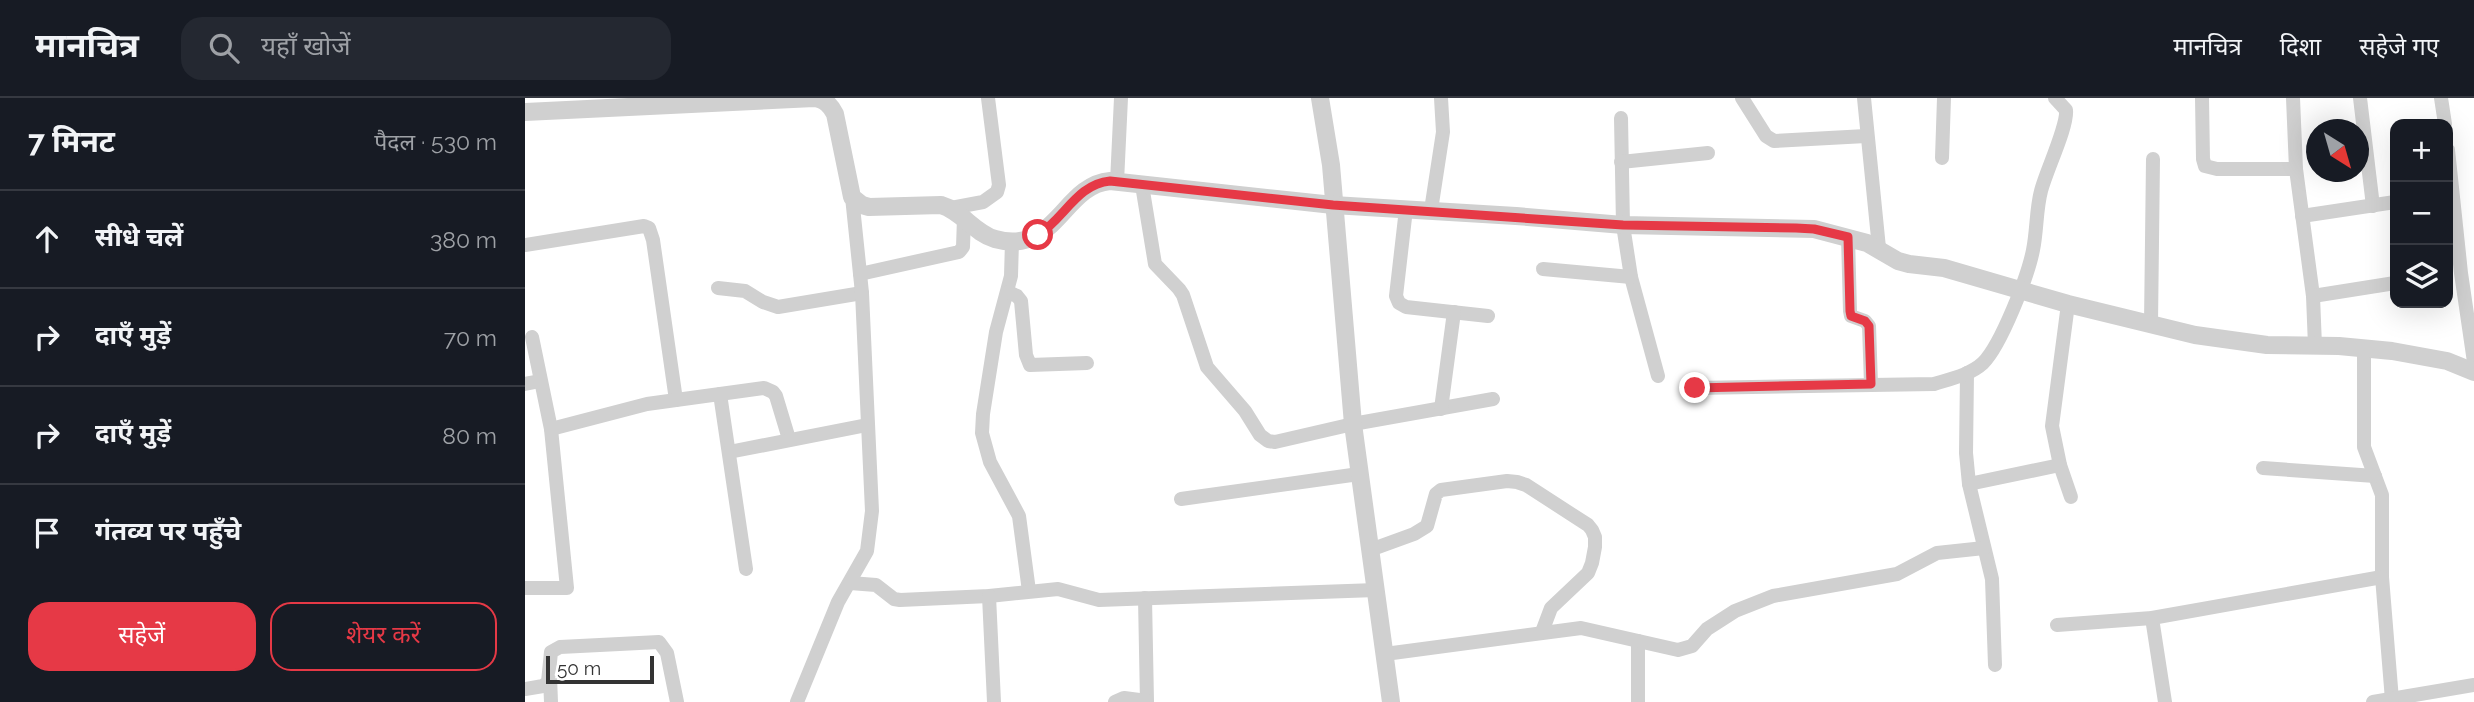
<!DOCTYPE html>
<html lang="hi">
<head>
<meta charset="utf-8">
<style>
  :root { --surface:#171b24; --page:#242831; --text:#f1f3f6; --muted:#9ea1a6; --line:#363941; --accent:#e63946 }
  body { margin:0; font-family:Raleway,"Noto Sans Devanagari",sans-serif; background:var(--page); color:var(--text) }
  .controls { position:absolute; right:21px; top:21px; display:grid; overflow:hidden; border-radius:14px; box-shadow:0 7px 28px #0002 }
  .controls button { width:63px; height:63px; display:grid; place-items:center; padding:0; border:0; border-bottom:2px solid var(--line); background:var(--surface); color:var(--text); font:35px sans-serif }
  .compass { position:absolute; left:1781px; top:21px; width:63px; height:63px; border-radius:50%; background:var(--surface); box-shadow:0 7px 28px #0002; rotate:143deg }
  .scale { position:absolute; left:21px; bottom:18px; width:108px; box-sizing:border-box; padding-left:7px; border:4px solid #333; border-top:0; font-size:19px; line-height:24px; white-space:nowrap; color:#333; -webkit-text-stroke:5px #fff; paint-order:stroke }
  .stop { position:absolute; width:21px; height:21px; margin:-16px; border:5px solid #e63946; border-radius:50%; background:#fff }
  .stop.end { background:#e63946; border-color:#fff; box-shadow:0 2px 7px #0008 }
  .list { margin:0; padding:0; list-style:none }
  h2 { display:flex; justify-content:space-between; align-items:center; height:91px; margin:0; padding:0 28px; font-size:30px }
  h2 small { font-size:23px; font-weight:400; color:var(--muted) }
  .list li { display:grid; grid-template-columns:46px 1fr auto; gap:21px; align-items:center; box-sizing:border-box; height:98px; padding:0 28px; border-top:2px solid var(--line) }
  .list b { display:block; font-size:26px; white-space:nowrap }
  .list em { font-size:23px; font-style:normal; color:var(--muted) }
  .actions { display:flex; gap:14px; padding:21px 28px }
  .actions a { flex:1; padding:16px 0; border:2px solid var(--accent); border-radius:21px; text-align:center; font-size:24px; color:var(--accent) }
  .actions .main { background:var(--accent); color:#fff }
  .icon { flex:none; width:38px; height:38px; fill:none; stroke:currentColor; stroke-width:2; stroke-linecap:round; stroke-linejoin:round }
  .map { position:relative; flex:none; width:1949px; height:604px; overflow:hidden }
  header { display:flex; align-items:center; gap:42px; box-sizing:border-box; height:98px; padding:0 35px; background:var(--surface); border-bottom:2px solid var(--line) }
  header strong { font-size:33px }
  nav { display:flex; gap:38px; margin-inline-start:auto; font-size:24px }
  .search { width:490px; height:63px; background:var(--page); display:flex; align-items:center; gap:18px; box-sizing:border-box; padding:0 24px; border-radius:21px; color:var(--muted); font-size:26px }
  main { display:flex }
  aside { flex:1; background:var(--surface) }
  .map>svg:first-child { display:block }
  .lines { fill:none; stroke-linecap:round; stroke-linejoin:round }
  .minor { stroke:#d0d0d0; stroke-width:14 }
  .tertiary { stroke:#d0d0d0; stroke-width:18 }
  .route { stroke:#e63946; stroke-width:9 }
</style>
</head>
<body>
<header>
<strong>मानचित्र</strong>
<div class="search"><svg class="icon" aria-label="search" viewBox="0 0 24 24"><circle cx="10" cy="10" r="6"/><path d="M15 15l6 6"/></svg>यहाँ खोजें</div>
<nav><a>मानचित्र</a><a>दिशा</a><a>सहेजे गए</a></nav>
</header>
<main>
<aside>
<h2>7 मिनट<small>पैदल · 530 m</small></h2>
<ul class="list">
<li><svg class="icon" aria-label="ahead" viewBox="0 0 24 24"><path d="M12 20V5M6 11l6-6 6 6"/></svg><div><b>सीधे चलें</b></div><em>380 m</em></li>
<li><svg class="icon" aria-label="right" viewBox="0 0 24 24"><path d="M7 20v-9h11M14 6l5 5-5 5"/></svg><div><b>दाएँ मुड़ें</b></div><em>70 m</em></li>
<li><svg class="icon" aria-label="right" viewBox="0 0 24 24"><path d="M7 20v-9h11M14 6l5 5-5 5"/></svg><div><b>दाएँ मुड़ें</b></div><em>80 m</em></li>
<li><svg class="icon" aria-label="arrive" viewBox="0 0 24 24"><path d="M6 21V4h12l-3 4 3 4H6"/></svg><div><b>गंतव्य पर पहुँचे</b></div></li>
</ul>
<div class="actions"><a class="main">सहेजें</a><a>शेयर करें</a></div>
</aside>
<div class="map">
<svg width="1949" height="604" viewBox="0 0 1949 604">
  <rect width="100%" height="100%" fill="#fff"/>
  <g class="lines">
    <g class="minor">
      <path d="M1217,0l24,38 8,5 92,-5"/>
      <path d="M1339,0l15,150"/>
      <path d="M1677,0l1,61 2,7 12,3h79"/>
      <path d="M1768,0l3,71 17,127 2,50"/>
      <path d="M1835,0l13,108"/>
      <path d="M1916,0l4,26"/>
      <path d="M1096,20l2,107 8,52 27,99"/>
      <path d="M1923,52l13,123 13,89"/>
      <path d="M1417,60l2,-60"/>
      <path d="M1096,64l87,-9"/>
      <path d="M592,84l4,-84"/>
      <path d="M617,87l13,79 24,25 4,6 24,72 38,44 15,24 8,6 7,1 78,-18 140,-25"/>
      <path d="M426,110l32,-6 14,-10 2,-7 -11,-87"/>
      <path d="M881,111l-10,87 3,7 7,4 82,9"/>
      <path d="M906,112l12,-78 -2,-34"/>
      <path d="M1777,118l93,-14"/>
      <path d="M1323,139l2,74 1,5 14,5 4,5 2,58"/>
      <path d="M487,143l-1,35 -15,56 -13,82 -1,19 8,29 29,54 10,75"/>
      <path d="M0,147l119,-19 5,2 4,12 23,160"/>
      <path d="M1018,171l88,8"/>
      <path d="M335,176l99,-22 4,-5 1,-29"/>
      <path d="M193,190l27,3 18,11 15,5 84,-14"/>
      <path d="M483,194l9,4 4,5 5,54 4,10 57,-2"/>
      <path d="M1788,198l82,-13"/>
      <path d="M1543,206l-16,122 8,39 11,32"/>
      <path d="M1626,226l2,-165"/>
      <path d="M1839,250v99l18,48v82l10,123"/>
      <path d="M1442,275l-1,80 3,31 23,95 3,86"/>
      <path d="M0,286l15,-3"/>
      <path d="M1170,290l239,-4c16,-5 36,-9 49,-21 18,-18 45,-87 50,-113 4,-19 3,-40 8,-59 5,-20 27,-65 25,-81l-11,-12"/>
      <path d="M195,296l26,175"/>
      <path d="M916,311l13,-97"/>
      <path d="M26,331l96,-25 117,-16 9,4 3,4 13,43"/>
      <path d="M204,354l138,-27"/>
      <path d="M1738,370l112,8"/>
      <path d="M1444,386l91,-19"/>
      <path d="M656,401l178,-25"/>
      <path d="M845,452l44,-16 13,-8 9,-32 5,-4 66,-9 10,1 9,3 62,40 4,5 3,7v10l-3,16 -4,10 -37,35 -9,24"/>
      <path d="M325,485l26,2 18,14 6,1 89,-4 69,-7 41,11 277,-10"/>
      <path d="M0,490h42l-16,-159 -19,-92"/>
      <path d="M464,498l5,106"/>
      <path d="M620,500l2,104"/>
      <path d="M1627,520l13,84"/>
      <path d="M1532,527l95,-7 230,-41"/>
      <path d="M1113,543v61"/>
      <path d="M860,556l196,-26 97,22 14,-4 15,-17 28,-18 38,-15 124,-22 40,-21 47,-5"/>
      <path d="M25,579l1,25"/>
      <path d="M0,591l18,-3 5,-4 3,-30 9,-5 99,-5 8,11 10,49"/>
      <path d="M272,604l41,-100 29,-51 5,-40 -10,-218 -10,-96"/>
      <path d="M590,604l9,-4 23,3"/>
      <path d="M1848,604l101,-17"/>
    </g>
    <g class="tertiary">
      <path d="M795,0l11,67 22,259 38,278"/>
      <path d="M0,14l289,-14c11,2 16,6 21,16l17,83 10,8 7,2 72,-2c21,6 33,28 54,34 61,17 68,-54 115,-58l223,24 183,11 107,9 191,4 53,14 31,18 11,3 35,4 124,36 127,31 72,10 72,1 53,5 55,10 27,11"/>
    </g>
  </g>
  <g class="lines">
    <path class="route" d="M513,137c26,-16 39,-51 72,-54l223,24 290,20 173,3 18,1 34,8 2,74 1,5 14,5 4,5 2,58 -176,4"/>
  </g>
</svg>
<div class="controls">
<button>+</button>
<button>−</button>
<button><svg class="icon" aria-label="layers" viewBox="0 0 24 24"><path d="M12 4l9 5-9 5-9-5zM3 14l9 5 9-5"/></svg></button>
</div>
<svg class="compass" viewBox="-18 -18 36 36"><path d="M0-13l5 13h-10z" fill="#e53935"/><path d="M0 13l5-13h-10z" fill="#9ea1a6"/></svg>
<div class="scale">50 m</div>
<div class="stop" style="left:513px;top:137px"></div>
<div class="stop end" style="left:1170px;top:290px"></div>
</div>
</main>
</body>
</html>
